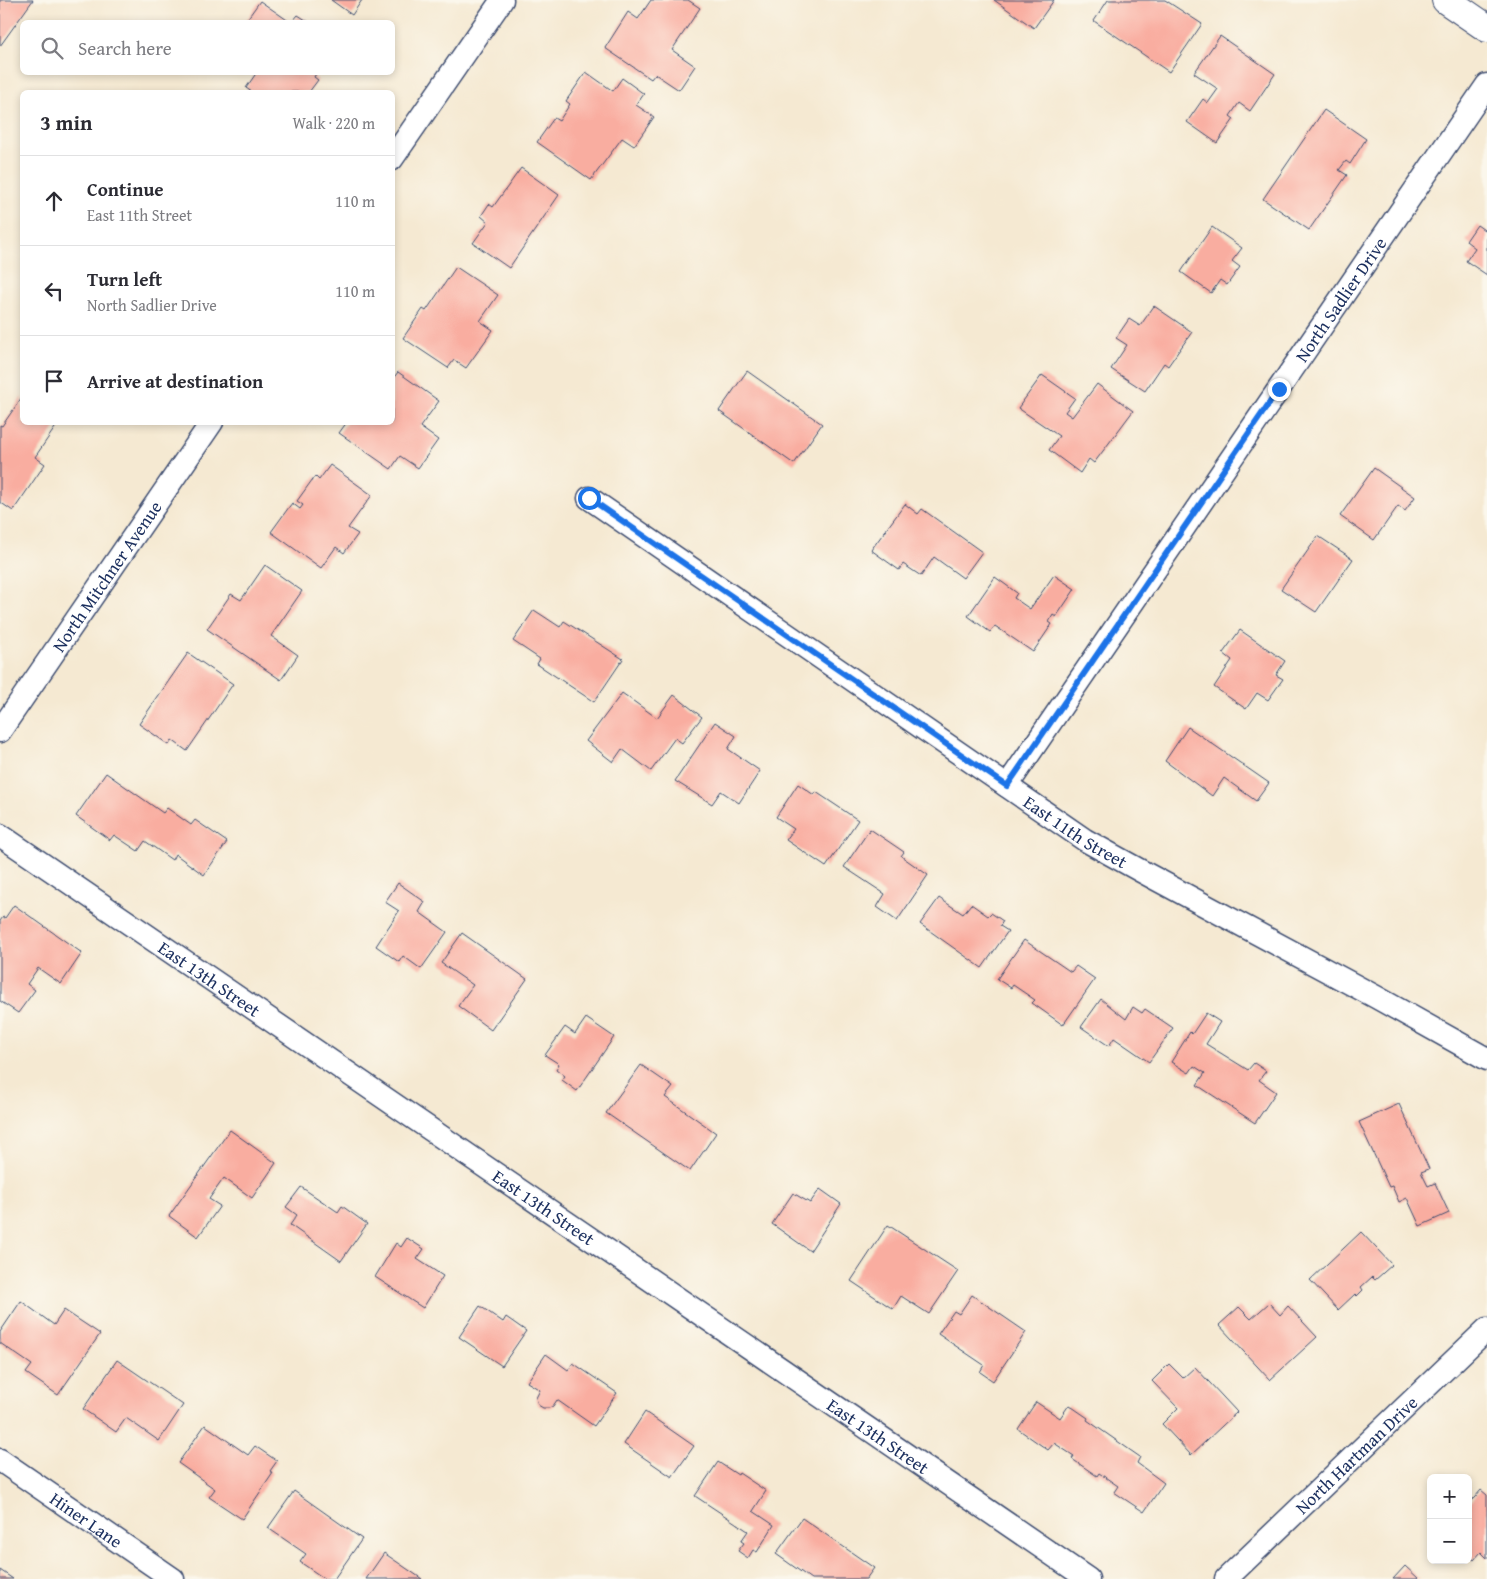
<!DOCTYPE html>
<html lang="en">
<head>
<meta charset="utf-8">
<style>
  :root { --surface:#fff; --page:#f7f7f7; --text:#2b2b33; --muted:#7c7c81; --line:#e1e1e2 }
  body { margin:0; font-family:"Gentium Book Plus",serif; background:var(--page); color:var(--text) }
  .controls { position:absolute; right:15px; bottom:15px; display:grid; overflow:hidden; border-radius:8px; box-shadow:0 2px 8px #0003 }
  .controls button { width:45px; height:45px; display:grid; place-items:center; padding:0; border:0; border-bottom:1px solid var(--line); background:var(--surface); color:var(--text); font:25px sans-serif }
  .stop { position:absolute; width:15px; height:15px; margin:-11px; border:4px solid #1a73e8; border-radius:50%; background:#fff }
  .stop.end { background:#1a73e8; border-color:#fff; box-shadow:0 1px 5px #0008 }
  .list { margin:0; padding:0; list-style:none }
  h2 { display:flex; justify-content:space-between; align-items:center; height:65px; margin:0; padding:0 20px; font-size:21px }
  h2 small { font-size:16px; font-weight:400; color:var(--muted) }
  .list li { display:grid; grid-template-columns:32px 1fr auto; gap:15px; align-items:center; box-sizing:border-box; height:90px; padding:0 20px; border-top:1px solid var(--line) }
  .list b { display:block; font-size:19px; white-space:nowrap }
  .list p { margin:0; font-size:16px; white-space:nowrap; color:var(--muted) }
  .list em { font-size:16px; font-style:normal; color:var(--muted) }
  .icon { flex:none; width:28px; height:28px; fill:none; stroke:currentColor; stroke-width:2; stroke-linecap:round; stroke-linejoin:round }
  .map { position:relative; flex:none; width:1487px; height:1579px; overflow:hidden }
  .search { position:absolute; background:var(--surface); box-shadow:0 2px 8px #0003; left:20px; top:20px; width:375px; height:55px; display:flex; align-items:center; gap:12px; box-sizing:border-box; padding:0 18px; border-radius:8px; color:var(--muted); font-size:19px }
  .panel { position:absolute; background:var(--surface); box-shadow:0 2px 8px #0003; left:20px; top:90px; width:375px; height:335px; border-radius:8px }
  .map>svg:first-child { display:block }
  .building { fill:#f9ada0 }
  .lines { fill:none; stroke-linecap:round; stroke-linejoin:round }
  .street-casing { stroke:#3c4b6f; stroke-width:25 }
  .secondary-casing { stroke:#3c4b6f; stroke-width:30 }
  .street { stroke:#fff; stroke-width:22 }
  .secondary { stroke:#fff; stroke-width:28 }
  .route { stroke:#1a73e8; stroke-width:6 }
  .labels { text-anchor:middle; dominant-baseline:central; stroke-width:4; stroke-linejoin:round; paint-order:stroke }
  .street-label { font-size:18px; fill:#1b2f5e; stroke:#fbf7ec }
</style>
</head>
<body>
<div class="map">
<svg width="1487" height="1579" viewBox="0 0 1487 1579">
  <rect width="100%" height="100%" fill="#fbf7ec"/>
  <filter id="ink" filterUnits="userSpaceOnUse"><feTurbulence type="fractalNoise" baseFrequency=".02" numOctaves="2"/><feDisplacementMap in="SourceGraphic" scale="10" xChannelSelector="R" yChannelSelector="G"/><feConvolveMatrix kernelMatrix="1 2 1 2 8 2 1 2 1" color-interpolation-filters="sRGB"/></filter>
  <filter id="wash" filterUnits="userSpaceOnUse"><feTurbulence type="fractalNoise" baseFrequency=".0096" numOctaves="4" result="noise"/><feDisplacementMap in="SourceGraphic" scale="20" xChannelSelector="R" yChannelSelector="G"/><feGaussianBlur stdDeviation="1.12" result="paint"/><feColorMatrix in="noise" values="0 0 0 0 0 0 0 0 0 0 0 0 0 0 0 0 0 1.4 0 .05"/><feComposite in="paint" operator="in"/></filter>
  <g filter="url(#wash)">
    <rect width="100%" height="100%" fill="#f5e9d2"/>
    <g id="blocks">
      <g class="building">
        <path d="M0,0h33l-33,46z"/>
        <path d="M331,0h31l-10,15z"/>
        <path d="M651,0h37l12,8 -28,42 23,16 -16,24 -24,-16 -4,5 -46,-31 23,-36 10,7z"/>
        <path d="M994,0h60l-20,28z"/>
        <path d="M1108,0h57l37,24 -33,48 -75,-51z"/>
        <path d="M260,1l30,21h-45z"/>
        <path d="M298,15l11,7h-17z"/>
        <path d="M1220,36l55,38 -25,37 -11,-8 -9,13 4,3 -17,24 -30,-21 16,-23 5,4 10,-14 -24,-16z"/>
        <path d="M257,72h60l-3,5 4,3 -9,12h-57l-6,-4z"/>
        <path d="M586,72l27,19 9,-13 22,16 -8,11 18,12 -20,29 -12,-8 -31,42 -54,-38 17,-24 5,3 11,-17 -4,-3z"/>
        <path d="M1324,110l42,29 -16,25 -4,-3 -7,9 8,5 -38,55 -46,-31z"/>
        <path d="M521,168l38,27 -50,73 -36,-25 15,-21 -7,-6 8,-12 4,3z"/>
        <path d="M1477,225l10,7v43l-21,-14 9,-13 -9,-7z"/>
        <path d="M1212,227l30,21 -10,13 8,6 -13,18 -7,-5 -9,13 -30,-21z"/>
        <path d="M456,267l42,28 -18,26 13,9 -27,38 -12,-8 -6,8 -45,-30 20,-29 3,2z"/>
        <path d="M1154,306l38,26 -24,34 -4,-3 -19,28 -34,-22 16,-24 -11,-7 13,-19 11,7z"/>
        <path d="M747,371l75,53 -28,40 -75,-53z"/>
        <path d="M398,372l41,29 -19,26 18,13 -20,28 -18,-12 -9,13 -52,-36 8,-11h45v-42z"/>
        <path d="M1042,375l33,23 -10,14 7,5 25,-33 36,27 -39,52 -5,-4 -9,14 -31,-23 10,-14 -41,-28z"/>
        <path d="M22,397v25h37l-24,35 10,7 -32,47 -13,-9v-77l2,1z"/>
        <path d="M330,465l42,30 -24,33 10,6 -14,19 -8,-6 -15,21 -50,-36 21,-29 8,6 3,-4 -6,-4 18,-25 4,4z"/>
        <path d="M1374,468l41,29 -10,14 -7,-5 -24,34 -34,-24z"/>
        <path d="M905,504l13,10 4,-5 60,43 -19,26 -29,-21 -13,19 -18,-12 -4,6 -28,-20z"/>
        <path d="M1318,536l35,23 -37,53 -35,-23z"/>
        <path d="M265,565l37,26 -31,45 27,19 -17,25 -74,-51 24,-35 10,6z"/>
        <path d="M1054,575l21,14 -19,28 -3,-2 -4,7 3,2 -19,28 -38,-26 -5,6 -22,-16 27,-39 22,16 -3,5 16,11z"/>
        <path d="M534,610l26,17 4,-6 59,38 -29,43 -57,-38 3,-5 -27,-18z"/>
        <path d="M1240,630l45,31 -9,14 7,4 -15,21 -11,-7 -11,16 -32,-22 18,-27 -9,-7z"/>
        <path d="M188,653l45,31 -46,67 -15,-11 -3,5 -30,-21z"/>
        <path d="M622,693l35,25 17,-23 28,22 -20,26 -7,-5 -24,33 -29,-22 -9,13 -27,-21z"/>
        <path d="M715,722l21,14 -8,13 32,22 -21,32 -18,-12 -9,13 -37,-23z"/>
        <path d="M1188,727l81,56 -13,18 -32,-23 -12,18 -47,-35z"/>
        <path d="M106,773l57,40 4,-5 24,17 4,-5 32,22 -23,33 -29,-21 -3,6 -27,-19 -7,10 -24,-16 -4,5 -34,-24z"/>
        <path d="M798,784l16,11 2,-3 42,28 -32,47 -40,-27 8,-11 -18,-12z"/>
        <path d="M870,829l34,23 -3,4 27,19 -31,46 -20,-14 8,-13 -41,-27z"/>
        <path d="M398,883l27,19 -6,10 28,20 -26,37 -18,-13 -4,6 -23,-16 23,-35 -14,-9z"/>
        <path d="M939,898l24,16 8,-10 17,12 3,-3 12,8 -3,5 8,5 -26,37 -62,-44z"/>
        <path d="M14,905l68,48 -21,31 -23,-16 -11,16 8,6 -17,23 -18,-12v-80l3,-4 2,1z"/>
        <path d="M462,933l65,46 -36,51 -33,-24 15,-21 -32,-22z"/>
        <path d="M1024,940l47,32 5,-6 19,13 -32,46 -31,-22 3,-3 -22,-15 -2,3 -14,-9z"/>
        <path d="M1101,999l25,20 7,-12 9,6 3,-4 28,19 -24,34 -35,-24 -5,8 -28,-19z"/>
        <path d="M1206,1013l14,9 -14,22 42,26 6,-7 12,8 -7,9 17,12 -21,31 -58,-38 8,-12 -11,-7 -5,7 -18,-11 19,-30 2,2z"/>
        <path d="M586,1018l28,19 -37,54 -15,-11 3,-4 -9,-7 3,-5 -14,-9 20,-28 10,7z"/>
        <path d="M641,1065l32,22 -8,10 51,36 -26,38 -84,-58z"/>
        <path d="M1399,1104l30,65 -8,3 7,14 7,-3 14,30 -29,13 -13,-28 -8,4 -7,-16 -3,1 -30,-65z"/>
        <path d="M230,1130l46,33 -24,35 -28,-20 -15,21 11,7 -22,31 -29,-21z"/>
        <path d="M301,1187l37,25 4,-6 25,18 -26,37 -51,-36 7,-10 -11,-8z"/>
        <path d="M820,1189l21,15 -31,47 -38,-27 21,-31 17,10z"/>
        <path d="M888,1225l70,46 -29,43 -28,-18 -8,13 -42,-28z"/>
        <path d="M1361,1232l31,33 -17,15 -3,-3 -11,10 2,3 -6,6 -2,-2 -17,16 -28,-30z"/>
        <path d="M407,1238l17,11 -7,10 26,17 -20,32 -48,-31 21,-34 5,4z"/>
        <path d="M972,1295l54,37 -33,49 -13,-9 4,-7 -46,-31 16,-23 5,3z"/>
        <path d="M21,1301l33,24 10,-15 36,24 -42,61 -32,-22 6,-8 -32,-22v-11z"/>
        <path d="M1269,1303l11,12 8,-9 29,31 -47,43 -51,-55 20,-18 12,12z"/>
        <path d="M480,1306l23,16 3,-5 20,14 -24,35 -43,-29z"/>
        <path d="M546,1354l22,16 5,-7 44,30 -23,33 -37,-26 -4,6 -4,2h-6l-5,-3 -2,-7 4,-8 -13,-8z"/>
        <path d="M117,1360l66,45 -24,36 -33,-23 -10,14 -33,-23z"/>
        <path d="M1169,1364l14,14 12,-11 42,45 -46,43 -29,-31 16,-16 -26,-27z"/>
        <path d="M1036,1402l24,16 9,-13 19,13 -1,2 53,37 -3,6 27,20 -20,29 -30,-20 4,-6 -19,-13 -2,3 -25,-17 2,-3 -20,-13 -6,7 -30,-21z"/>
        <path d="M645,1412l49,34 -22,31 -48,-33z"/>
        <path d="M205,1425l43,30 7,-9 22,15 -7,10 3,2 -31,46 -33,-22 6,-8 -37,-26z"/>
        <path d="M718,1462l20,13 1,-2 27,18 -13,20 21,14 -17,27 -4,-2 -5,8 -10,-7 6,-8 -3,-2 7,-10 -53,-35z"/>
        <path d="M1481,1490l6,5v63l-6,-6 -7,8 -6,-5v-50z"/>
        <path d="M294,1491l68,48 -28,40h-9l-25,-17 6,-8 -38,-26z"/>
        <path d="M802,1518l72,50 -8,11h-55l-35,-25z"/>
        <path d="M384,1553l38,26h-56z"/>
        <path d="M1405,1566l14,13h-26z"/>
        <path d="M0,1570l13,9h-13z"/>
      </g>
    </g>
  </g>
  <g filter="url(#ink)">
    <use href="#blocks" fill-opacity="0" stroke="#3c4b6f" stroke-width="1"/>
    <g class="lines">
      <g class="street-casing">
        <g id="street">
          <path d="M392,159l110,-159"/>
          <path id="s1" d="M589,498l496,342 56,31 235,126 111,62"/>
          <path id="s2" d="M0,731l212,-309"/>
          <path id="s3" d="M1007,786l480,-701"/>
          <path id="s4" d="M0,835l1088,744"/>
          <path id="s5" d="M0,1460l173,119"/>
          <path id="s6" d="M1226,1579l261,-250"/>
        </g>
      </g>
      <g class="secondary-casing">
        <path id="secondary" d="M1446,0l41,28"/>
      </g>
      <use href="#street" class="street"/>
      <use href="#secondary" class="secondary"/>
    </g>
  </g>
  <g class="lines" filter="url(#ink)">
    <path class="route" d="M589,498l418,288 272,-397"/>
  </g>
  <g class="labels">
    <g class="street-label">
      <text stroke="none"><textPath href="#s3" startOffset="590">North Sadlier Drive</textPath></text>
      <text stroke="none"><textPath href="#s2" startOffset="188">North Mitchner Avenue</textPath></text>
      <text stroke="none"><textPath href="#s1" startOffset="590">East 11th Street</textPath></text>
      <text stroke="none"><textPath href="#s4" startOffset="254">East 13th Street</textPath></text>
      <text stroke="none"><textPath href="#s4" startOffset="659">East 13th Street</textPath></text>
      <text stroke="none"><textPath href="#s4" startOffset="1064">East 13th Street</textPath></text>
      <text stroke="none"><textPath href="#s6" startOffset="180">North Hartman Drive</textPath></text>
      <text stroke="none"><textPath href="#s5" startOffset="105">Hiner Lane</textPath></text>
    </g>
  </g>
</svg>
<div class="controls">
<button>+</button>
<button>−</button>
</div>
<div class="stop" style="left:589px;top:498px"></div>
<div class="stop end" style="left:1279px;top:389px"></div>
<div class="search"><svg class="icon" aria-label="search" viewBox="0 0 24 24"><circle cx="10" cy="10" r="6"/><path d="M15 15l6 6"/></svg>Search here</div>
<section class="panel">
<h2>3 min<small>Walk · 220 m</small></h2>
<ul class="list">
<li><svg class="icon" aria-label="ahead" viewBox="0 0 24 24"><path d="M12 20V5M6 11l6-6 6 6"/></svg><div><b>Continue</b><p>East 11th Street</p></div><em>110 m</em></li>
<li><svg class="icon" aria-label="left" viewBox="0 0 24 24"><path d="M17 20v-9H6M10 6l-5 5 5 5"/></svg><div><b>Turn left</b><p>North Sadlier Drive</p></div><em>110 m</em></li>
<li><svg class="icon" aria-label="arrive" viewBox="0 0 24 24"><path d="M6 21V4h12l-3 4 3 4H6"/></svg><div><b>Arrive at destination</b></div></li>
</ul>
</section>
</div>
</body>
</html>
